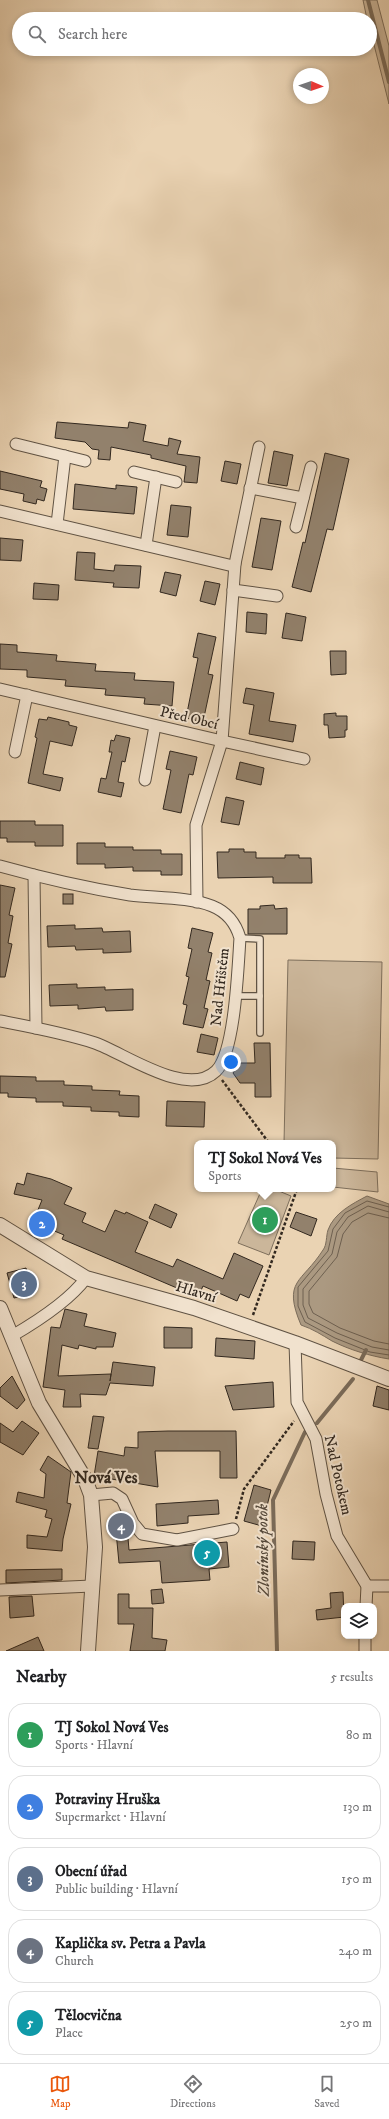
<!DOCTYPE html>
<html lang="en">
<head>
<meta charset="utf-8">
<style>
  :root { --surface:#fff; --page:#f2f2f2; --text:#202124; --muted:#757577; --line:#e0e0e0; --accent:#ea580c }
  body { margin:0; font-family:"IM FELL DW Pica",serif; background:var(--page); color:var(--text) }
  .controls { position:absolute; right:12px; bottom:12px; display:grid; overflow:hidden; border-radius:8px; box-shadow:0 2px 6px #0003 }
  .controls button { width:36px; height:36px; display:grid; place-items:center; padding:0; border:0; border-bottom:1px solid var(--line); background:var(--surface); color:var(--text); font:20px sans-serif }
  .compass { position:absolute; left:293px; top:68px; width:36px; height:36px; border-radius:50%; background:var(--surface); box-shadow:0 2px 6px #0003; rotate:92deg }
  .you { position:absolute; left:231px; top:1062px; width:14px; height:14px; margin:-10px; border:3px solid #fff; border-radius:50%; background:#1a73e8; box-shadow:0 0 0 6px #1a73e833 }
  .badge { display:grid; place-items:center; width:26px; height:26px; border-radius:50%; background:var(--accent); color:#fff; font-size:13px; font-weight:700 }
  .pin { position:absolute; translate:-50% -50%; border:2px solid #fff; box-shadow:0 1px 4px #0006 }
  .popup { position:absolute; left:194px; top:1140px; width:142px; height:52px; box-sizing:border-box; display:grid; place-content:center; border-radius:8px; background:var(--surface); filter:drop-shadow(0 1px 3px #0005); font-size:13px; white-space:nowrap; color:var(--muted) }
  .popup b { font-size:15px; color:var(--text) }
  .popup::after { content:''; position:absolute; left:50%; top:100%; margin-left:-8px; border:8px solid transparent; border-top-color:var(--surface) }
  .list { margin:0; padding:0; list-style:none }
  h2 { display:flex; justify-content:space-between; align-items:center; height:52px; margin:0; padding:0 16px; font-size:17px }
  h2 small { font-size:13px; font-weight:400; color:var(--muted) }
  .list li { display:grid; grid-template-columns:26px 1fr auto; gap:12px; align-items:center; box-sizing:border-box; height:64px; margin:0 8px 8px; padding:0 8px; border:1px solid var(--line); border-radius:16px }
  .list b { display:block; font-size:15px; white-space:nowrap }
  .list p { margin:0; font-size:13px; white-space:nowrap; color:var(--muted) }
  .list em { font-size:13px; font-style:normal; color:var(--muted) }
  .icon { flex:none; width:22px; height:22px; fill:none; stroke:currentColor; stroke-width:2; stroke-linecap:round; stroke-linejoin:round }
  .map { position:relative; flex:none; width:389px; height:1651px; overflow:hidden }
  .search { position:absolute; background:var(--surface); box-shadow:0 2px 6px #0003; left:12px; right:12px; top:12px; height:44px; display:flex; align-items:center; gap:10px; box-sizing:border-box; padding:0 14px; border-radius:22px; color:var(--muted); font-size:15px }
  .sheet { height:412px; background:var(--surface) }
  nav { display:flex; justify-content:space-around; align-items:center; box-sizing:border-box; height:56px; border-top:1px solid var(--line); background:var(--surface); font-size:11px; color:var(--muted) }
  nav a { display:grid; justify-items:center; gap:2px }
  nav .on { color:var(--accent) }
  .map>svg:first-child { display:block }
  .green { fill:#cbb69a; stroke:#7e6f5c }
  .water { fill:#ab9981; stroke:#7b6c5a }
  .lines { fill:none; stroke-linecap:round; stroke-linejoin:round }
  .shore { stroke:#6e6050; stroke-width:1 }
  .stream { stroke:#7b6c5a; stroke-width:4 }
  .building { fill:#92816c; stroke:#32281f }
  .service-casing { stroke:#605344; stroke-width:8 }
  .minor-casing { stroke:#605344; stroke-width:13 }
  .tertiary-casing { stroke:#605344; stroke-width:16 }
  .path { stroke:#32281f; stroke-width:2.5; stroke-dasharray:3 2; stroke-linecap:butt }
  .service { stroke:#f1e2ce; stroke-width:5.5 }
  .minor { stroke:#f1e2ce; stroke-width:11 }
  .tertiary { stroke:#f1e2ce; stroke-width:14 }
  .labels { text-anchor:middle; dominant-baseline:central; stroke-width:4; stroke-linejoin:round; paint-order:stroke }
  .street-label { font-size:15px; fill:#32281f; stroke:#f1e2ce }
  .water-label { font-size:16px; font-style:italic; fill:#564a3c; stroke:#f1e2ce }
  .quarter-label { font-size:17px; font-weight:bold; fill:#32281f; stroke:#f1e2ce }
</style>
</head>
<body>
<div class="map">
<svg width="389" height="1651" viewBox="0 0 389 1651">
  <rect width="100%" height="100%" fill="#ead3b3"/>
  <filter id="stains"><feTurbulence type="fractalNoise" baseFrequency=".005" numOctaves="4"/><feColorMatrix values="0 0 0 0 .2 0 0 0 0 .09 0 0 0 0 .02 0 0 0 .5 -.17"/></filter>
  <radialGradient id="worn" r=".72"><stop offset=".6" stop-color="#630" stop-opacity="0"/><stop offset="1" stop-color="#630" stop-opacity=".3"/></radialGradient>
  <g class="green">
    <path d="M363,0h14l12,46v58l-19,-75v-10h-3z"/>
    <path d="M288,960l94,2 -4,197 -45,-1v-15h-49z"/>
    <path d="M333,1168l44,4 1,20 -45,-5z"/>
    <path d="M262,1189h12l17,7 -22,59 -31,-12z"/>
  </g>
  <path class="water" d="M367,1196l22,8v155c-19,-3 -39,-9 -57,-18 -10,-6 -19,-12 -31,-16 -19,-45 1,-42 22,-75 4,-5 3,-14 5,-20 6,-17 24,-26 39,-34z"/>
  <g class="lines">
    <g class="shore">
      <path d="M389,1207l-22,-6 -22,12 -12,16 -5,22 -30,36v19l7,16 30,16 35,14 19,3"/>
      <path d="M389,1212l-21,-6 -20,11 -11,15 -5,22 -29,35v16l5,13 29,15 35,14 17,3"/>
      <path d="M389,1218l-21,-5 -16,9 -9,12 -6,23 -28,34v13l4,9 27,15 34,13 15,3"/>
    </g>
    <g class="stream">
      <path d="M368,0l21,82"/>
      <path d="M361,1360l5,-10"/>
      <path d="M317,1423l36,-44"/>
      <path d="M277,1651l-4,-151 32,-68"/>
    </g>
  </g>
  <g class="building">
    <path d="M57,422l71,6 1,-6 17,3 -3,16 25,5 1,-8 12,3 -4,13 23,3 -3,26 -13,-1 2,-16 -35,-8v-3l-40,-8 -1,13 -12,-1 1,-9 -7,-1 -7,-7 -30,-4z"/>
    <path d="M274,451l19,4 -6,31 -19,-3z"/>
    <path d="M325,453l24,6 -16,71 -6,-1 -16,63 -19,-5 11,-45 2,1z"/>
    <path d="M225,461l16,3 -4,20 -16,-3z"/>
    <path d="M0,471l42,10 -2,6 7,2 -3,12 -7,-2 -1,5 -13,-3 1,-7 -24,-5z"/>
    <path d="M75,484l41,5v-4l21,2 -3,27 -61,-5z"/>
    <path d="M171,505l20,2 -3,30 -21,-2z"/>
    <path d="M261,518l20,3 -9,49 -20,-3z"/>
    <path d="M0,538l23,2 -2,21 -21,-1z"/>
    <path d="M77,552l18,1 -1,16 20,2 1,-6 26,1 -2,22 -26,-1 1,-4 -39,-3z"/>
    <path d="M165,572l16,3 -5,21 -16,-4z"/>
    <path d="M205,581l15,3 -5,21 -15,-4z"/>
    <path d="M34,583l25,2 -1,15 -25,-1z"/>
    <path d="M247,612l20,2 -1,20 -20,-2z"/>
    <path d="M286,613l20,4 -4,24 -20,-3z"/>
    <path d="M198,633l18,4 -8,37 5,1 -10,47 -17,-4 12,-60 -5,-1z"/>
    <path d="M0,644l17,1v7l40,3 -1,6 40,3 -1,7 40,2 -1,7 40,2 -2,24 -28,-2 1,-6 -40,-3 1,-6 -41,-3 1,-6 -39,-3v-7l-27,-1z"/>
    <path d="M330,651h16v23l-15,1z"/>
    <path d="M246,688l28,5 -5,28 27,4 -3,17 -44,-8 5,-29 -11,-2z"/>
    <path d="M336,713v3h11v14h-2v7l-16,1 -1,-13h-4v-11z"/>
    <path d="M48,717l21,5v3l8,2 -5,19 -22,-5 -7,33 20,4 -3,13 -32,-8 9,-45 -2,-1 4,-18 8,1z"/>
    <path d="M116,735l14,3 -5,24 -3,-1 -4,21 6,1 -3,14 -23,-5 3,-14 5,1 6,-27h-3l2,-12 3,1z"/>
    <path d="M170,751l27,6 -4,18 -4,-1 -8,39 -18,-4 8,-39 -5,-1z"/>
    <path d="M240,762l24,6 -3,17 -25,-6z"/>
    <path d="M226,797l18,4 -5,24 -18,-3z"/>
    <path d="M0,821h35v4h28v21h-28v-4h-28v-4h-7z"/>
    <path d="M77,843h28v4h28v3h28v4h21v21h-21v-4h-28v-4l-28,1v-4h-28z"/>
    <path d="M229,849h15v3h12v6h29v-3h14v3h12l1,25h-39v-6l-55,1 -1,-26h12z"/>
    <path d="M0,885l15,3 -6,27 4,1 -5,27 4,1 -7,33h-5z"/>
    <rect x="63" y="894" width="10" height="10"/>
    <path d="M274,905l1,4 12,-1v26h-39v-25h12v-3z"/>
    <path d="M75,925v4l27,-1 1,4 27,-1 1,21 -28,1v-4l-27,1 -1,-4 -27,1 -1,-21z"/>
    <path d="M192,928l21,5 -5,19 4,1 -6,27 4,1 -6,27 4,1 -5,19 -20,-4 4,-19 -4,-1 6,-27 -3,-1 6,-27 -4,-1z"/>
    <path d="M77,984v4l28,-1v3l28,-1v21l-27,1 -1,-4 -27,2v-4l-28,1 -1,-21z"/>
    <path d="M201,1034l17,4 -4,17 -17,-3z"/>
    <path d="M254,1043h16l1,54h-16v-14h-15l-7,-10 7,-10h15z"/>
    <path d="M0,1076l36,1v4h28v4l28,1v4l28,1 -1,4 20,1v21l-20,-1v-4l-28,-1v-4l-28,-1v-4h-27v-4l-28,-1v-4h-8z"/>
    <path d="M167,1101l38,1 -1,25 -38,-1z"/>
    <path d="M27,1173l24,6 21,9 -8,16 22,9 -4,9 23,10 10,-22 10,4 1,-2 22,10 -13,30 38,15 4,-8 46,20 11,-26 29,13 -14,32 -9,-4 -3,7 -34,-15 -5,11 -136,-58 2,-4 -31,-13 9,-22 -28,-6 3,-11 7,2z"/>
    <path d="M155,1204l22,10 -6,14 -22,-10z"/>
    <path d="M296,1212l21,7 -6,17 -21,-9z"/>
    <path d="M26,1268l7,25 -19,5 -7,-25z"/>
    <path d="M65,1309l22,5 -3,12 32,7 -3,14h-17v2l-17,-4 -1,4 -16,-4 -4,31 53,-2 -1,7 3,-19 42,5 -2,19 -43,-3 -4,12 -26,-1 1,13h-18l2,-17 -22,-3 8,-60 9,1z"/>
    <path d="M164,1327l28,1v20h-28z"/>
    <path d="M216,1338l39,3 -1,18 -39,-3z"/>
    <path d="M12,1376l13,24 -8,9 -17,-13v-8z"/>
    <path d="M273,1382l1,25 -41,3 -8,-24z"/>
    <path d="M377,1386l12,4v20l-16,-4z"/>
    <path d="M93,1416l11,1 -6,32 -10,-1z"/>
    <path d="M22,1421l17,12 -16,22 -23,-13v-19l13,9z"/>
    <path d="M168,1431h68l1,47h-17v-27h-65l3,36 -64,-11 4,-25 26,5 1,-9 13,1v-16z"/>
    <path d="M48,1456l23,16 -4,31 4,1 -8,35 -1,12 -35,-3v-13l20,2 5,-18 -7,-2 2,-7 -31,-8 2,-10 26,6 2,-24 -6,-4z"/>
    <path d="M254,1485l17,5 -9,36 -18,-5z"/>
    <path d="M218,1500l1,14 -31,2v7l-31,3 -1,-22z"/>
    <path d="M115,1521h9l3,6 2,23 98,-8 2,25 -20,2 1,11 -48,3 -2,-22 -41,2z"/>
    <path d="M293,1541l22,1 -1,18 -22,-1z"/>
    <path d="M62,1569v11l-56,3v-13z"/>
    <path d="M162,1589l2,14 -12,1 -1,-14z"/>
    <path d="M343,1592l1,25 -27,3 -1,-10 15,-2 -1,-15z"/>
    <path d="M118,1594h11v14h24l-1,30 15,2 -2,11h-35l4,-27h-16z"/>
    <path d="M32,1596l2,20 -24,2 -1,-21z"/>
    <path d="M38,1637l6,14h-38z"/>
  </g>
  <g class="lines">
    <g class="service-casing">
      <g id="service">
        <path d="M240,938l20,1v94"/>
        <path d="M235,996h25"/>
      </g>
    </g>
    <g class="minor-casing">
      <g id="minor">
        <path d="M16,444l69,17"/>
        <path d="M134,472l42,10"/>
        <path d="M250,488l53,10"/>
        <path d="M0,511l233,55 2,-2"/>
        <path d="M57,524l8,-68"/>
        <path d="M296,527l15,-60"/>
        <path d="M146,545l10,-68"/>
        <path d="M233,590l44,6"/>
        <path d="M0,689l222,52 13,-177 24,-117"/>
        <path d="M15,752l12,-57"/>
        <path d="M145,780l10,-54"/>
        <path d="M0,866c43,12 87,22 130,29 24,3 60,2 82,11 15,6 24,18 28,32 -2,29 -5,115 -24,133 -29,28 -92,-18 -121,-28 -31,-10 -64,-16 -95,-22"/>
        <path d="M34,875l2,153"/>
        <path d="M197,902l-1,-77 26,-84 82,18"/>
        <path d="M12,1336c24,-14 58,-36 74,-58"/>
        <path d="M295,1343l2,59 19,37 10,55 11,42 30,50 -1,20"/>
        <path d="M91,1495l22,-2 9,6 11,24 9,11 35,6 56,-11"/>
        <path d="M367,1586h22"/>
        <path d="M0,1590l92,-4"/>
        <path d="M365,1651v-15"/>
      </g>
    </g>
    <g class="tertiary-casing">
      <g id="tertiary">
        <path d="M0,1225l86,53 108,30 101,35 94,36"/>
        <path d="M0,1308l39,95 46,76 6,16 4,52 -7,104"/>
      </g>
    </g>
    <g class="path">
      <path d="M222,1080l47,63"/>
      <path d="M253,1315l44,-126"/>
      <path d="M236,1519l8,-30 50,-68"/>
    </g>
    <use href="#service" class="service"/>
    <use href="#minor" class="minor"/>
    <use href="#tertiary" class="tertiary"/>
  </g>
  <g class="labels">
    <g class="street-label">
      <text transform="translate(189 718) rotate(13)">Před Obcí</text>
      <text transform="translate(220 987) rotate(-84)">Nad Hřištěm</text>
      <text transform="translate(196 1292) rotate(17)">Hlavní</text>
      <text transform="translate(338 1475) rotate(77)">Nad Potokem</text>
    </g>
    <g class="water-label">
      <text transform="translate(263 1550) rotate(-91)">Zlonínský potok</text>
    </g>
    <g class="quarter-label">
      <text x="106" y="1478">Nová Ves</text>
    </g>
  </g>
  <rect width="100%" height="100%" filter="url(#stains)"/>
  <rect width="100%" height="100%" fill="url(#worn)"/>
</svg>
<div class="controls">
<button><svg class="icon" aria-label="layers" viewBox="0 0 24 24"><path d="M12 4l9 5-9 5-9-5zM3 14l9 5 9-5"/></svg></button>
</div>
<svg class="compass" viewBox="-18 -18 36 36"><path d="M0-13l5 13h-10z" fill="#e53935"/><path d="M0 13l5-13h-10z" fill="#757577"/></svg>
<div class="you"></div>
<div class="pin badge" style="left:265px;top:1220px;background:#2e9e5b">1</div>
<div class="popup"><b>TJ Sokol Nová Ves</b>Sports</div>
<div class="pin badge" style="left:42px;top:1224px;background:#3f7fe0">2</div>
<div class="pin badge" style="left:24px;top:1284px;background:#5c6f8a">3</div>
<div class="pin badge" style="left:121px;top:1526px;background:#6b7280">4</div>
<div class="pin badge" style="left:207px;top:1553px;background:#0f9aa8">5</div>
<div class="search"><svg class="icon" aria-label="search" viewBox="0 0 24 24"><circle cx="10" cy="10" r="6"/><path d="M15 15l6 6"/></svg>Search here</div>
</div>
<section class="sheet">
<h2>Nearby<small>5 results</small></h2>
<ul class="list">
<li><span class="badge" style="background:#2e9e5b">1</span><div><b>TJ Sokol Nová Ves</b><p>Sports · Hlavní</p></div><em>80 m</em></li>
<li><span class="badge" style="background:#3f7fe0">2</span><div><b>Potraviny Hruška</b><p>Supermarket · Hlavní</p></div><em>130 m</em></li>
<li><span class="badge" style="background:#5c6f8a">3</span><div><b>Obecní úřad</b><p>Public building · Hlavní</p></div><em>150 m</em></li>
<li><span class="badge" style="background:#6b7280">4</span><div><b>Kaplička sv. Petra a Pavla</b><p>Church</p></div><em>240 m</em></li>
<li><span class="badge" style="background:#0f9aa8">5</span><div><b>Tělocvična</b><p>Place</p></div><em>250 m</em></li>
</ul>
</section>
<nav>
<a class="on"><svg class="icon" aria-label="map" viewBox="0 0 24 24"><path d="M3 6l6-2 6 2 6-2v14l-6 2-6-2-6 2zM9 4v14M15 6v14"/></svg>Map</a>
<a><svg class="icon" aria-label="directions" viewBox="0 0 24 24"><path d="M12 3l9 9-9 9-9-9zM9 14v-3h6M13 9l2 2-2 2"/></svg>Directions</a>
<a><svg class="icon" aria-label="saved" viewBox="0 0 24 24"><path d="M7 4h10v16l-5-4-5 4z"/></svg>Saved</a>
</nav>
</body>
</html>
